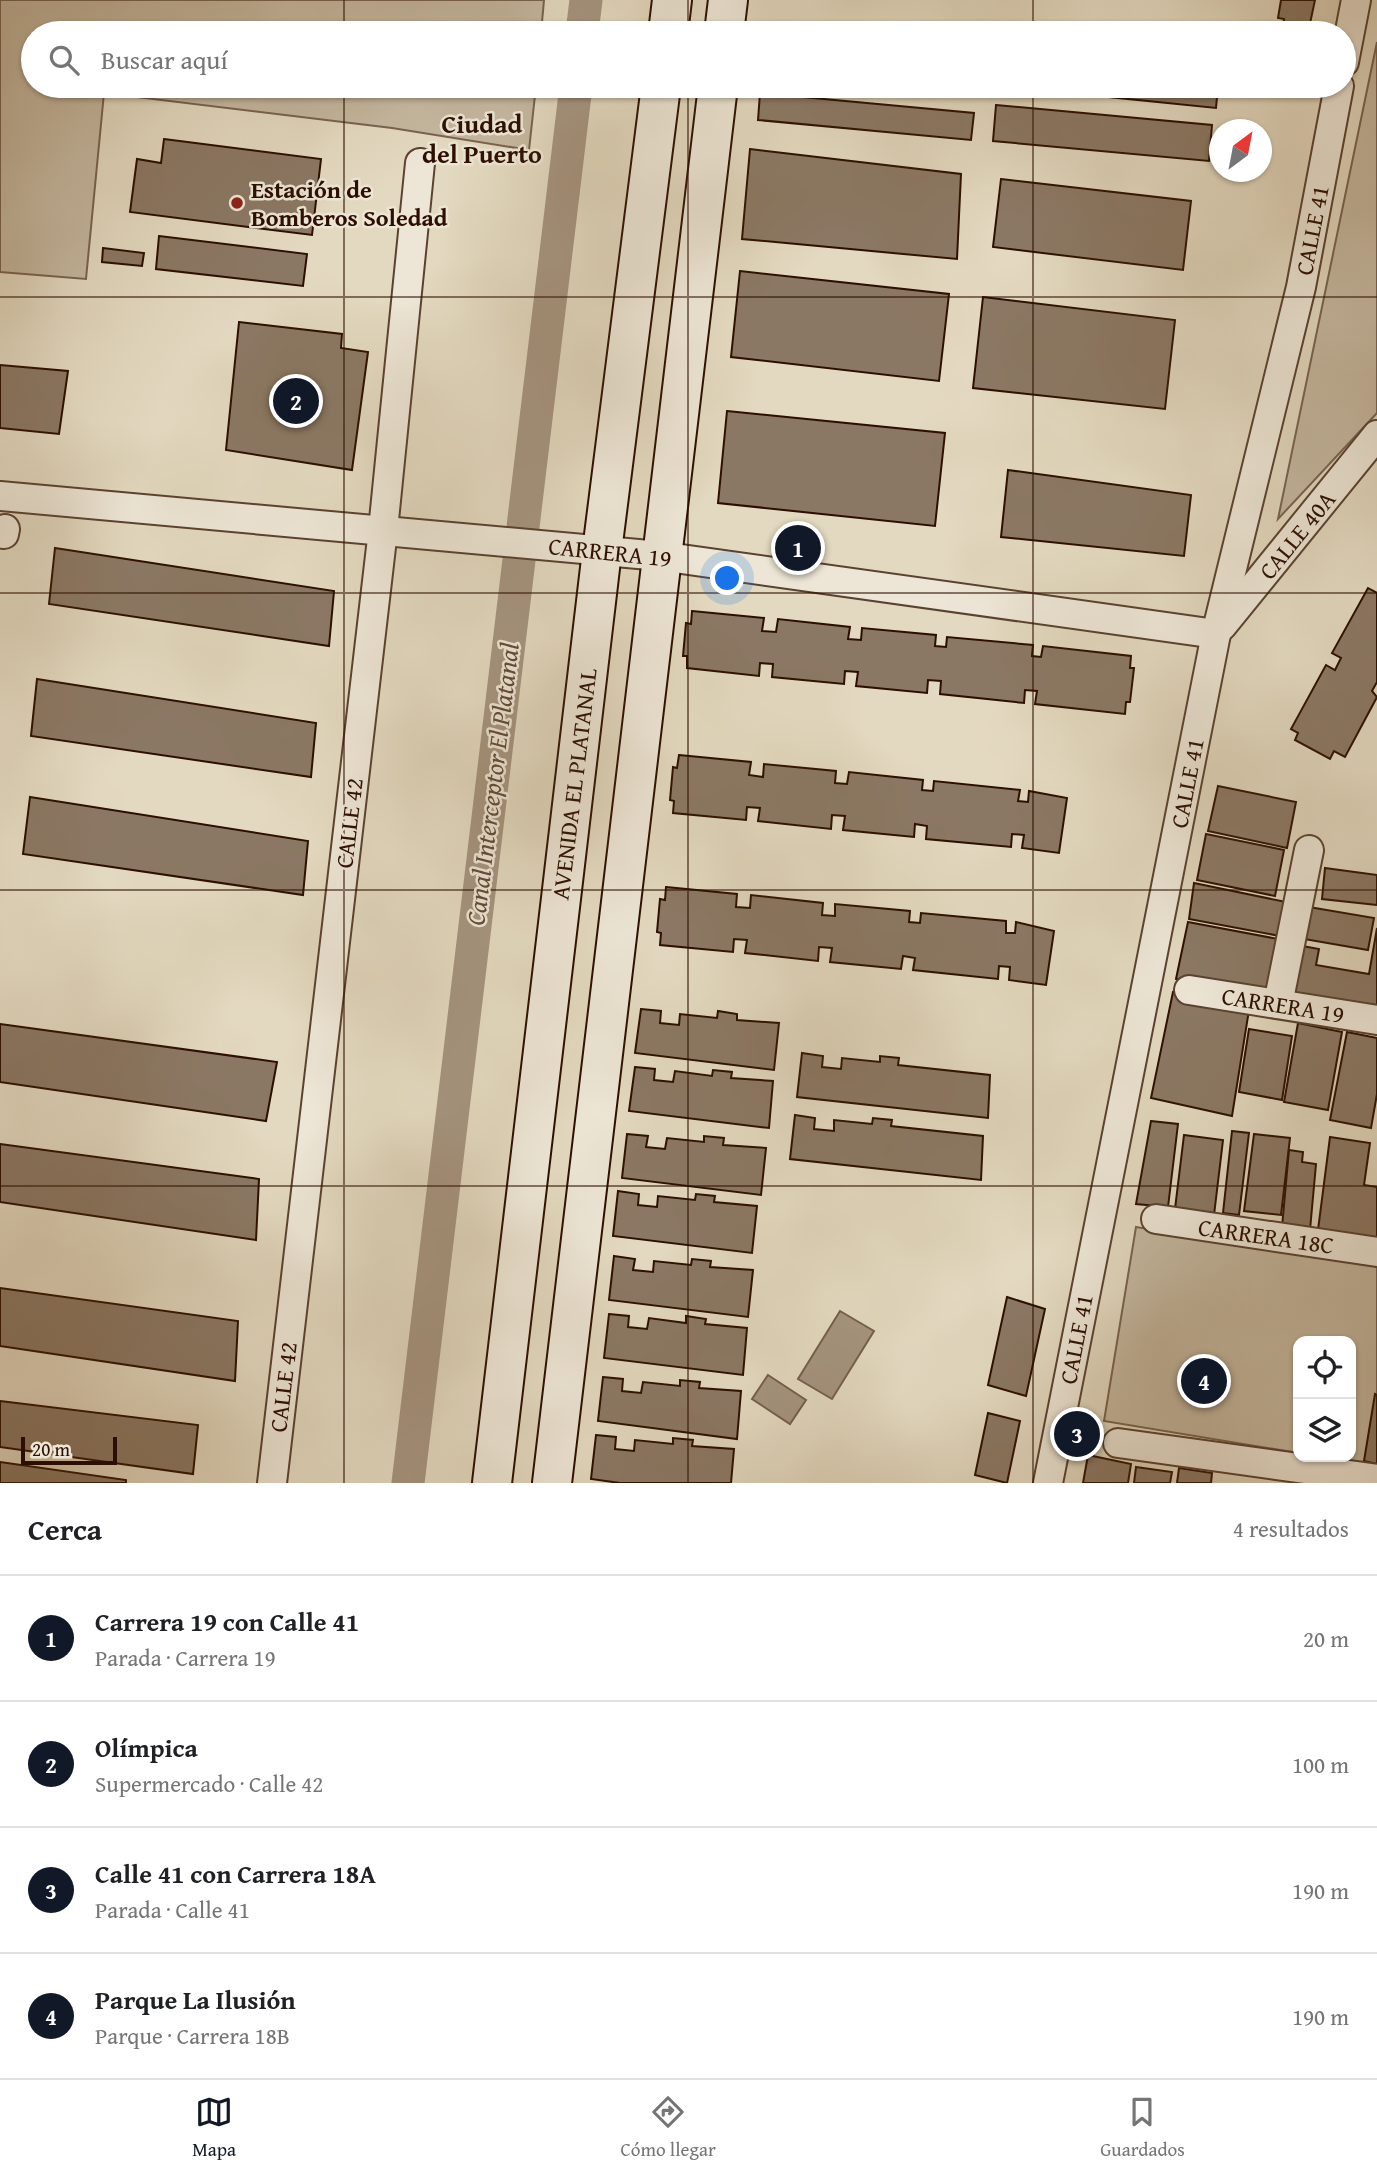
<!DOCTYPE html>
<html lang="es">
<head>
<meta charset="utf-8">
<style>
  :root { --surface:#fff; --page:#f6f6f6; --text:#202124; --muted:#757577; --line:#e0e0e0; --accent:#111827 }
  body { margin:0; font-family:"Gentium Book Plus",serif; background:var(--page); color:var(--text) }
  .controls { position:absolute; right:21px; bottom:21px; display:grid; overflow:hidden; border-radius:14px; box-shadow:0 2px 5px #0004 }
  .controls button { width:63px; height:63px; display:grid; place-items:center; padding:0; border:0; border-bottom:2px solid var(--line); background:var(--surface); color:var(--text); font:35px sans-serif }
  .compass { position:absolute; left:1209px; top:119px; width:63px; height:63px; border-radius:50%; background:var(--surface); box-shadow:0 2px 5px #0004; rotate:32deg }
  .scale { position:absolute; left:21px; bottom:18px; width:96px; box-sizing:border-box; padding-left:7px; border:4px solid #2c0f00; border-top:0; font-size:19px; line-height:24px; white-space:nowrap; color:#2c0f00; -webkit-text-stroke:5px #ede6d6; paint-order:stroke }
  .you { position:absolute; left:728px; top:579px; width:24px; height:24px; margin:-18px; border:5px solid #fff; border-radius:50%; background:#1a73e8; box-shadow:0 0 0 10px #1a73e833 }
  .badge { display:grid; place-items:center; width:46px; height:46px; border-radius:50%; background:var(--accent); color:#fff; font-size:23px; font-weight:700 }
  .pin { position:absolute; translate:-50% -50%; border:4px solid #fff; box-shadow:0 2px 7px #0006 }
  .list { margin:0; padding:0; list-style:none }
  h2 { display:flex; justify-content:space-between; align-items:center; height:91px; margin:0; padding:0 28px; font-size:30px }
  h2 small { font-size:23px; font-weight:400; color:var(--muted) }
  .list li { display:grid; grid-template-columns:46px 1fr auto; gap:21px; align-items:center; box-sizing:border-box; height:126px; padding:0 28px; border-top:2px solid var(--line) }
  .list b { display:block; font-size:26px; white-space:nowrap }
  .list p { margin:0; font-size:23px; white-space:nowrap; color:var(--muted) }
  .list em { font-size:23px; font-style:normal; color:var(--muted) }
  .icon { flex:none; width:38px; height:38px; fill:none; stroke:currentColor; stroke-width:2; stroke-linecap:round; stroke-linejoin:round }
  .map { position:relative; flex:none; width:1377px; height:1483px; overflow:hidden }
  .search { position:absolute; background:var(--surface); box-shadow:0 2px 5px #0004; left:21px; right:21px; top:21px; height:77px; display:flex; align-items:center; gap:18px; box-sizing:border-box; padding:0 24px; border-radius:38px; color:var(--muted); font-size:26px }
  .sheet { height:595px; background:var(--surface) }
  nav { display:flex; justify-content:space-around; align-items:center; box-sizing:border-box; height:98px; border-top:2px solid var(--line); background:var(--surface); font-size:19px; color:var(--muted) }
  nav a { display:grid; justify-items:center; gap:4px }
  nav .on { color:var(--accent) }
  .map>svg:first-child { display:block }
  .green { fill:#c4b79f; stroke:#786350; stroke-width:2 }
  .water { fill:#a5947f; stroke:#755f4c; stroke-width:2 }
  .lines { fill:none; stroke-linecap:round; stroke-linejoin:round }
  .canal { stroke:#a5947f; stroke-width:33 }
  .building { fill:#8b7864; stroke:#2c0f00; stroke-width:2 }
  .street-casing { stroke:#5a4230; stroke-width:32 }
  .secondary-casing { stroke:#2c0f00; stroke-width:42 }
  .street { stroke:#ede6d6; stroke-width:28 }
  .secondary { stroke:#ede6d6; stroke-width:38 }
  .grid { fill:none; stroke:#2c0f00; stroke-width:2; stroke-opacity:0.55 }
  .poi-dot { fill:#8f2418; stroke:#ede6d6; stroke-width:2.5 }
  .labels { text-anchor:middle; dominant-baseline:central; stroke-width:5; stroke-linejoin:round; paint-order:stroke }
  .poi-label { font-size:24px; font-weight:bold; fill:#2c0f00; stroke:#ede6d6; text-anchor:start }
  .street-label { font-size:24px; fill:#2c0f00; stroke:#ede6d6 }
  .neighbourhood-label { font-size:26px; font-weight:bold; fill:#2c0f00; stroke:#ede6d6 }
  .water-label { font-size:26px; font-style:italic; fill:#624b39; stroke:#ede6d6 }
</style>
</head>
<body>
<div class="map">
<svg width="1377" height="1483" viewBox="0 0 1377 1483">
  <rect width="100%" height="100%" fill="#e3d9c0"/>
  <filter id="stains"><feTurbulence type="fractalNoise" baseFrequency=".00286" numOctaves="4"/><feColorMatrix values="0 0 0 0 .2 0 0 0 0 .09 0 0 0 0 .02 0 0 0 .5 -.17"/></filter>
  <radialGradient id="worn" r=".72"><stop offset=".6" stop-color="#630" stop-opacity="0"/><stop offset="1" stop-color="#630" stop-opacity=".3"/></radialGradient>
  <g class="green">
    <path d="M0,0h544l-3,33h-508v53h503l-7,64 -137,-22 -288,-35 -18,186 -86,-7z"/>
    <path d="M1377,42v371l-99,106z"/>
    <path d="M1136,1227l241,39v201l-59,-10h33v-116h-53v112l-194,-32z"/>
  </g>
  <g class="water">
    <path d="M840,1311l34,20 -42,68 -34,-20z"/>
    <path d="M768,1375l38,25 -16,24 -38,-25z"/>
  </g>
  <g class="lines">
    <g class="canal">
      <path d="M582,33l4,-33"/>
      <path d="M408,1483l168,-1397"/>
    </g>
  </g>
  <g class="building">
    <path d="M1281,0h34l-7,33h-26l2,-14 -6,-1z"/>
    <path d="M764,25l89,8h-89z"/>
    <path d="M1000,86h218l-2,22z"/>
    <path d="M760,93l214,20 -3,27 -213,-20z"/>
    <path d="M996,105l216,20 -3,36 -216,-20z"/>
    <path d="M164,139l157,20 -9,76 -182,-23 7,-53 24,4z"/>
    <path d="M750,149l211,25 -4,85 -215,-20z"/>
    <path d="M1001,179l190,22 -8,69 -190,-23z"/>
    <path d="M159,236l148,18 -4,32 -147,-17z"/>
    <path d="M103,248l41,5 -2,13 -40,-4z"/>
    <path d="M740,271l209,23 -10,87 -208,-24z"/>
    <path d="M983,297l192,23 -10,89 -192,-21z"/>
    <path d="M239,322l103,12 -1,14 27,4 -16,118 -126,-20z"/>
    <path d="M0,365l68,6 -9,63 -59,-6z"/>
    <path d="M727,411l218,22 -10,93 -217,-23z"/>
    <path d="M1008,470l183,25 -7,61 -183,-19z"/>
    <path d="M55,548l279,43 -5,55 -280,-42z"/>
    <path d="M1368,588l9,5v89l-5,9 5,6 -32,60 -11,-6 -4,8 -35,-19 3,-7 -7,-4 35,-64 9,5 6,-12 -9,-5z"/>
    <path d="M692,611l72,7 -2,13 14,1 2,-13 72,8 -2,12 13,1 1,-12 74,7 -1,11 11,1 1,-10 86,8 -1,11 9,1 2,-11 88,10 -1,12h4l-4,34h-4l-1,12 -90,-10 2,-13 -12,-1 -1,13 -84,-9 1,-13 -13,-1 -1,13 -71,-7 2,-14 -13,-1 -1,13 -72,-7 1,-13 -13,-1 -1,13 -72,-8v-12h-4l3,-33 5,1z"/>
    <path d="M37,679l279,44 -5,54 -280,-41z"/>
    <path d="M679,755l72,7 -2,13 14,2 1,-13 72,7 -1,12 12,1 2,-12 74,8 -1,10 11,1 1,-10 86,9 -2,11 10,1 1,-11 38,7 -8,55 -37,-5 2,-13 -12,-1 -1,13 -85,-8 1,-13 -12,-2 -1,13 -71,-7 2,-14 -13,-1 -1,14 -73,-8 2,-13 -13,-1 -1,13 -73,-7 1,-12 -4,-1 3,-33 4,1z"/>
    <path d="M1218,786l78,16 -9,46 -79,-17z"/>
    <path d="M30,797l278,44 -5,54 -280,-41z"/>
    <path d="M1206,834l78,16 -9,46 -78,-16z"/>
    <path d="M1325,868l52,7v30l-55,-6z"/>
    <path d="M1194,883l92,19 -6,34 -91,-17z"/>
    <path d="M666,887l71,7 -1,13 14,1 1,-13 72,8 -1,12 13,1v-12l75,7 -1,11 11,1 1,-10 85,8v12h9l1,-11 38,9 -8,54 -37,-5 1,-13 -11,-1 -1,13 -85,-9 2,-12 -12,-2 -2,13 -71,-7 2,-14 -13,-1 -1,14 -73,-8 2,-13 -13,-1 -1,13 -73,-7 1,-12 -4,-1 3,-33 5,1z"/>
    <path d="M1309,907l65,11 -6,32 -64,-11z"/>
    <path d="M1188,922l90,17 -7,55 -95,-15z"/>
    <path d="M1377,928v80l-83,-14 8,-48 17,3 -3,16 53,9z"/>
    <path d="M1173,992l76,18 -17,106 -81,-18z"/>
    <path d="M641,1009l20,2 -1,12 19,2 1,-11 37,4 1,-7 19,3v6l42,3 -5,47 -139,-17z"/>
    <path d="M1298,1023l44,9 -14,78 -44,-8z"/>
    <path d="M0,1024l277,38 -11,59 -266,-39z"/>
    <path d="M1249,1029l43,7 -10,64 -43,-8z"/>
    <path d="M1347,1032l30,6v56l-6,34 -41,-8z"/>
    <path d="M802,1053l21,3 -1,11 19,2 1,-11 38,4v-6l19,2 -1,7 92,10 -2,43 -191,-21z"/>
    <path d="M635,1067l20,2 -1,11 19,2 2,-11 37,5 1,-6 19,2 -1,6 42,3 -4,47 -140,-17z"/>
    <path d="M795,1115l20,3 -1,11 20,2v-11l38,4 1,-6 19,2 -1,6 92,10 -2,44 -191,-21z"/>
    <path d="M1151,1121l27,3 -10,83 -32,-3z"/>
    <path d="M1232,1131l17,2 -10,82 -16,-2z"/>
    <path d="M627,1134l21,2 -2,11 19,2 2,-11 37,4v-6l20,2 -1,7 43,3 -5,47 -139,-17z"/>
    <path d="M1254,1134l36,4 -9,77 -37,-4z"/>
    <path d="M1184,1135l39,5 -9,75 -39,-6z"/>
    <path d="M1330,1137l40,6 -6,42 13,2v52l-59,-9z"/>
    <path d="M0,1144l259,35 -3,61 -256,-38z"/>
    <path d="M1289,1150l14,2 -1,10 14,2 -6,66 -28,-3z"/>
    <path d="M618,1191l21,3 -1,11 19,2 1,-11 37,4 1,-6 19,2 -1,6 43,4 -5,47 -139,-17z"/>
    <path d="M614,1256l21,3 -2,11 20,2 1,-11 37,4 1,-6 19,2 -1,6 43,3 -5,47 -139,-17z"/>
    <path d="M0,1288l238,33 -3,60 -235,-35z"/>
    <path d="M1007,1297l38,12 -19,87 -38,-11z"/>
    <path d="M609,1314l20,2 -1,11 19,2 2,-11 37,5v-7l20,3 -1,5 42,4 -4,47 -139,-17z"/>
    <path d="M603,1377l20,2 -1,12 19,2 2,-11 37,4v-6l20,2 -1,6 42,3 -4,48 -139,-18z"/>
    <path d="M1375,1394l2,1v69l-13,-3z"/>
    <path d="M0,1401l198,24 -5,49 -193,-27z"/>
    <path d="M988,1413l32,8 -13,62 -32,-8z"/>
    <path d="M596,1435l20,2 -1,12 19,2 1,-11 38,4v-6l20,2 -1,6 42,3 -3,34h-111l-29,-4z"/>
    <path d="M1088,1455l43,9 -3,19h-45z"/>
    <path d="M0,1462l126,18v3h-126z"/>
    <path d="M1136,1467l36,5 -2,11h-36z"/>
    <path d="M1179,1468l33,5 -1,10h-34z"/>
  </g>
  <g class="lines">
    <g class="street-casing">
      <g id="street">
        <path d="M1344,62l12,-62"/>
        <path d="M0,496l660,60 556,78"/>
        <path d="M4,534l1,-5"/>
        <path d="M1222,626l155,-191"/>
        <path d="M1189,990l188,30"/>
        <path d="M1278,1004l31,-154"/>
        <path d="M1156,1219l221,33"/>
        <path d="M1118,1443l259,36"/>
        <path d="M272,1483l111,-953 37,-367"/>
        <path d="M1048,1483l168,-849 85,-347 38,-201"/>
      </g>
    </g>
    <g class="secondary-casing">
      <g id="secondary">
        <path d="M668,33l4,-33"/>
        <path d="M724,33l4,-33"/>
        <path d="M492,1483l110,-932 59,-465"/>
        <path d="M552,1483l166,-1397"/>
      </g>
    </g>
    <use href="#street" class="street"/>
    <use href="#secondary" class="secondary"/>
  </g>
  <path class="grid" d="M344,0v33M688,0v33M1033,0v33M344,86v1397M688,86v1397M1033,86v1397M0,297h1377M0,593h1377M0,890h1377M0,1186h1377"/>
  <circle class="poi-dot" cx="237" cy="203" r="7"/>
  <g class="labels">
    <g class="poi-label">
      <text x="251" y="189">Estación de<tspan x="251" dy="28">Bomberos Soledad</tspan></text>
    </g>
    <g class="street-label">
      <text transform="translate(1312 230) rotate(-79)">CALLE 41</text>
      <text transform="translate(1297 535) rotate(-51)">CALLE 40A</text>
      <text transform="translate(610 552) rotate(6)">CARRERA 19</text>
      <text transform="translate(1187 783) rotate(-79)">CALLE 41</text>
      <text transform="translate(574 784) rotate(-83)">AVENIDA EL PLATANAL</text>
      <text transform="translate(349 823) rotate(-83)">CALLE 42</text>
      <text transform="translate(1283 1005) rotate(9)">CARRERA 19</text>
      <text transform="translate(1266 1236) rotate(8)">CARRERA 18C</text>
      <text transform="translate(1076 1339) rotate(-79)">CALLE 41</text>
      <text transform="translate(283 1387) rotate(-83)">CALLE 42</text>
    </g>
    <g class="neighbourhood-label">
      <text x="482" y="123">Ciudad<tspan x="482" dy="30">del Puerto</tspan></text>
    </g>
    <g class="water-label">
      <text transform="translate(492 784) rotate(-83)">Canal Interceptor El Platanal</text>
    </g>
  </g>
  <rect width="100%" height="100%" filter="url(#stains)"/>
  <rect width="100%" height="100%" fill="url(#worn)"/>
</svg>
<div class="controls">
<button><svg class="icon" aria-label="locate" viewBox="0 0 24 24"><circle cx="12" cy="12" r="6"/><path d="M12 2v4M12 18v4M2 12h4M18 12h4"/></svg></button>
<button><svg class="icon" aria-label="layers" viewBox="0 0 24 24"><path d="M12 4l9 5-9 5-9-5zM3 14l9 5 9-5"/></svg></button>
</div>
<svg class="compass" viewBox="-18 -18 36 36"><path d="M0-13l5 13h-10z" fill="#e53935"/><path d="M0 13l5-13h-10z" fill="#757577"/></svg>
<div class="scale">20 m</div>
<div class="you"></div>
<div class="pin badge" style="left:798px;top:548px">1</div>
<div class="pin badge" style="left:296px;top:401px">2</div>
<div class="pin badge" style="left:1077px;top:1434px">3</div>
<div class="pin badge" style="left:1204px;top:1381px">4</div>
<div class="search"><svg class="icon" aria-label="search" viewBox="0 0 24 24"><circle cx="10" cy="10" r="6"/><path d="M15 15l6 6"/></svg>Buscar aquí</div>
</div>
<section class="sheet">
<h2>Cerca<small>4 resultados</small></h2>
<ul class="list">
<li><span class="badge">1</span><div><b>Carrera 19 con Calle 41</b><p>Parada · Carrera 19</p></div><em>20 m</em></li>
<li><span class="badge">2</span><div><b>Olímpica</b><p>Supermercado · Calle 42</p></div><em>100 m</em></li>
<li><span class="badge">3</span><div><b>Calle 41 con Carrera 18A</b><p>Parada · Calle 41</p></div><em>190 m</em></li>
<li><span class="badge">4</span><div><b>Parque La Ilusión</b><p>Parque · Carrera 18B</p></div><em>190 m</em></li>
</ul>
</section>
<nav>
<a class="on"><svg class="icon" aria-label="map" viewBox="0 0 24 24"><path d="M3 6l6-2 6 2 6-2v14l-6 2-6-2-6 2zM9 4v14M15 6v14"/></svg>Mapa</a>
<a><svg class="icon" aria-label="directions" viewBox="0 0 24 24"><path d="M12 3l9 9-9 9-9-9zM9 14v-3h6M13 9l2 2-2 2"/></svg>Cómo llegar</a>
<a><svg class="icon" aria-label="saved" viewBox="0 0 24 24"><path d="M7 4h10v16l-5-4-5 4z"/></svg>Guardados</a>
</nav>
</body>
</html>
